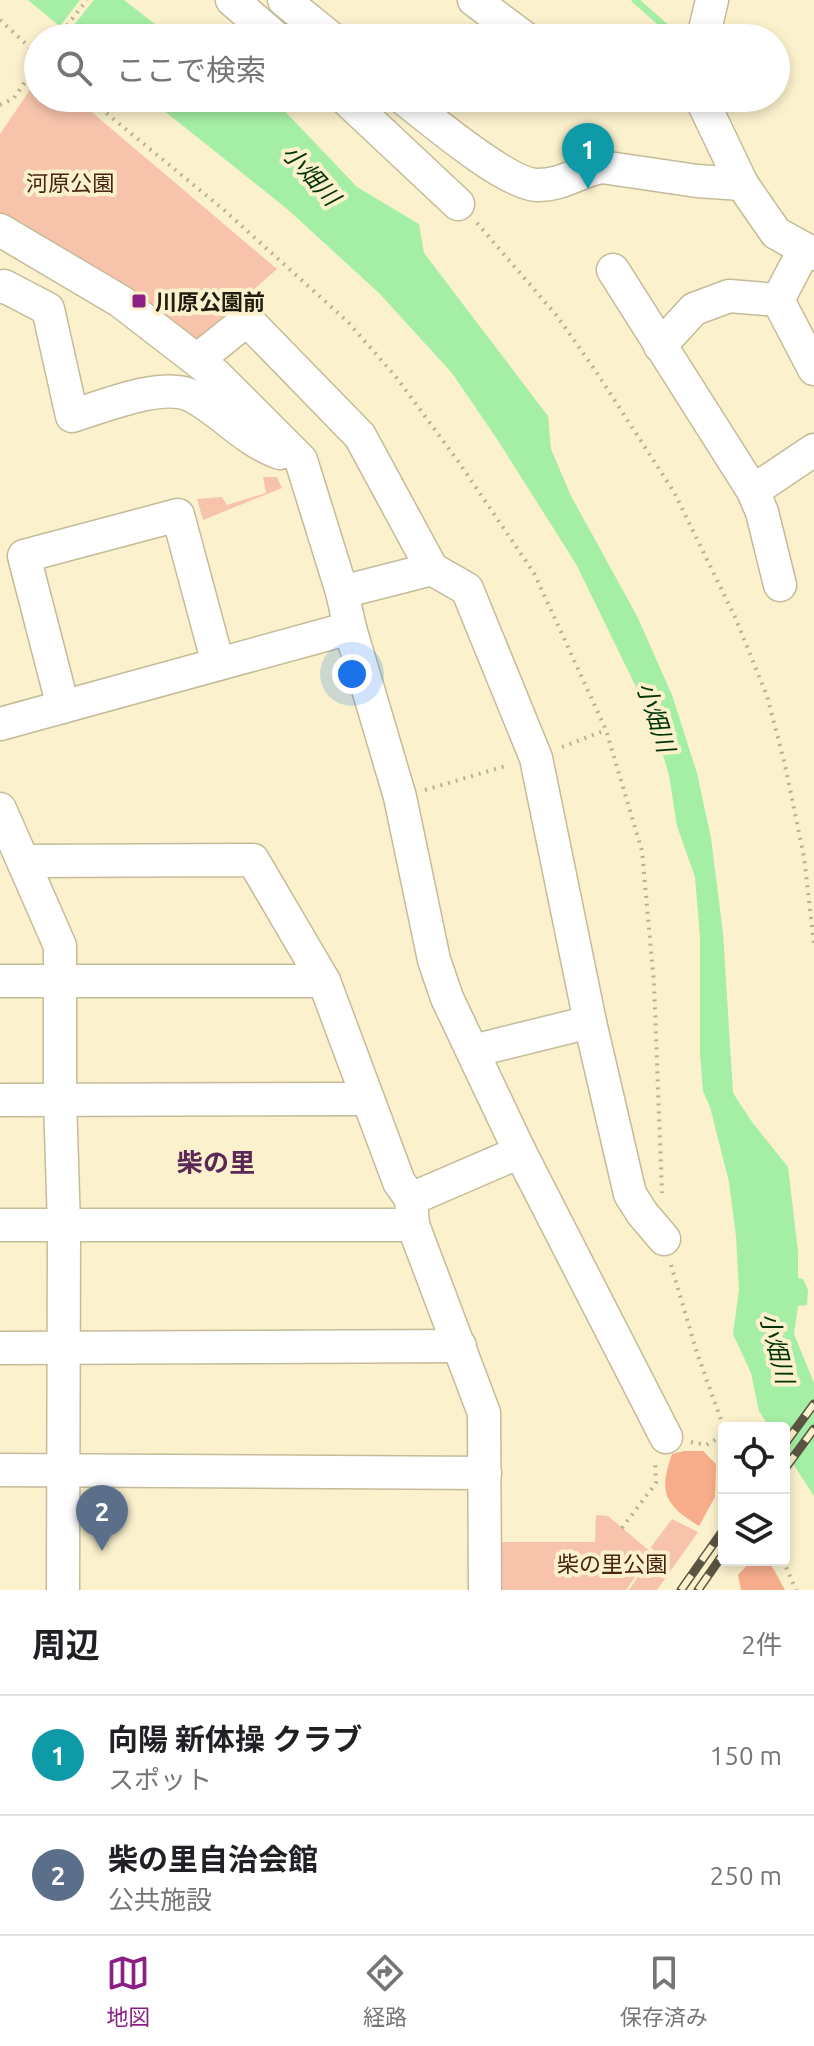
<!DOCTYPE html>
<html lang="ja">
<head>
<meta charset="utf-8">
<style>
  :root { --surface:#fff; --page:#f2f2f2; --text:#202124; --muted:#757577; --line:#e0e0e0; --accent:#8b1f84 }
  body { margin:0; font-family:Ubuntu,"Noto Sans JP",sans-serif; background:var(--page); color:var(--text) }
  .controls { position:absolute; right:24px; bottom:24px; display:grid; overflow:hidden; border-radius:8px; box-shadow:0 4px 12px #0003 }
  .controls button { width:72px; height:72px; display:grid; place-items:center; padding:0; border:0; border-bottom:2px solid var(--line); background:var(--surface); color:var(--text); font:40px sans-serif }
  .you { position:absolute; left:352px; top:674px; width:28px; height:28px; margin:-20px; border:6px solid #fff; border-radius:50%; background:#1a73e8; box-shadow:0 0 0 12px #1a73e833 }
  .badge { display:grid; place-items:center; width:52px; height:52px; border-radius:50%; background:var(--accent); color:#fff; font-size:26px; font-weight:700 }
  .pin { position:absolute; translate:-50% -66px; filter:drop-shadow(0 2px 4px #0008) }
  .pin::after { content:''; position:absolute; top:42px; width:28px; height:24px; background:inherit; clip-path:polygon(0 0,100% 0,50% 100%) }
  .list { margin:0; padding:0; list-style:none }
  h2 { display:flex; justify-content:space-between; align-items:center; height:104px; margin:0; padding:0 32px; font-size:34px }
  h2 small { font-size:26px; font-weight:400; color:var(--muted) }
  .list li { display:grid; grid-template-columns:52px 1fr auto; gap:24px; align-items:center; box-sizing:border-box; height:120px; padding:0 32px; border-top:2px solid var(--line) }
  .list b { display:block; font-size:30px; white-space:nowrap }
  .list p { margin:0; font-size:26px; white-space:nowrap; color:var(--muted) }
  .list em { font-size:26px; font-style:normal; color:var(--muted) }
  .icon { flex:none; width:44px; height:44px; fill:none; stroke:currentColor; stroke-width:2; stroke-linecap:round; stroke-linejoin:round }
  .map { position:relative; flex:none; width:814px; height:1590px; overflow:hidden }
  .search { position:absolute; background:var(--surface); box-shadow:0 4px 12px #0003; left:24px; right:24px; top:24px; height:88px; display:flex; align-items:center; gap:20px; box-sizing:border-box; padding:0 28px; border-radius:44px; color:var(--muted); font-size:30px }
  .sheet { height:344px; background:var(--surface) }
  nav { display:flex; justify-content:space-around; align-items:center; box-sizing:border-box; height:112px; border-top:2px solid var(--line); background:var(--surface); font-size:22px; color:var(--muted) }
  nav a { display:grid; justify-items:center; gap:4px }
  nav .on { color:var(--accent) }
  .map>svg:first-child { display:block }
  .green { fill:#f7c3ab }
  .forest { fill:#f7ad8c }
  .water { fill:#a5eea5 }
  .pier { fill:#fbf1cd }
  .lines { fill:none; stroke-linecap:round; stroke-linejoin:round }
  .stream { stroke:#a5eea5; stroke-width:7 }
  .minor-casing { stroke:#c4bb98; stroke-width:35 }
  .path { stroke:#b8b093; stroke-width:4; stroke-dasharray:2 6; stroke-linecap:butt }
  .minor { stroke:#fff; stroke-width:32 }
  .rail-casing { stroke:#5a5542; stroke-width:9 }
  .rail { stroke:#fbf1cd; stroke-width:6; stroke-dasharray:18; stroke-linecap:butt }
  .poi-dot { fill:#8b1f84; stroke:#fbf1cd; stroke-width:3 }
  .labels { text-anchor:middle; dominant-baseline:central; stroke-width:8; stroke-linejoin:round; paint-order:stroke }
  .park-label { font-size:22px; fill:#472312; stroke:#fbf1cd }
  .poi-label { font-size:22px; font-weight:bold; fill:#211e11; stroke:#fbf1cd; text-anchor:start }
  .water-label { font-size:24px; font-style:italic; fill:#003405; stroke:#fbf1cd }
  .quarter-label { font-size:26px; font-weight:bold; fill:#5b2856; stroke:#fbf1cd }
</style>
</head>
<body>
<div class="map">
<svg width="814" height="1590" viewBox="0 0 814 1590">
  <rect width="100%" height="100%" fill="#fbf1cd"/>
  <g class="green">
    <path d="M38,78v20h37l202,171 -84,74 -193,-125v-84z"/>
    <path d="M263,477h14l5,11 -79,32 -6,-21 25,-2 5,8 39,-12z"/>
    <path d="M596,1515l12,1 44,37 -26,37h-128l1,-48h96z"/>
    <path d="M672,1519l26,13 -41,58h-28l26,-38 -4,-5z"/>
  </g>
  <g class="forest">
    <path d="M684,1451h19l13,13 -1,33 -16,29c-34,-21 -41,-33 -27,-72z"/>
    <path d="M752,1560h12l9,8 12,22h-44l-3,-15z"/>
  </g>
  <g class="water">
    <path d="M28,0h96l49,38h-99z"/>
    <path d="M148,98h120l11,7 78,82 62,37 5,29 124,163 3,33 20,47 66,120 35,79 25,78 14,65 12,95 10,160 19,29 36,45 10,85v26l5,1 5,11 -1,15 -9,1 -4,28 20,49v113l-30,-46v-22h-14l-11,-17 -8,-38 -18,-39 6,-44 -3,-54 -7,-54 -19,-75 -7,-16 -3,-37v-118l-5,-59 -18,-51 -8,-51 -12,-40 -17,-40 -64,-131 -79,-125 -45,-66 -73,-80 -93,-85z"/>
  </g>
  <path class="pier" d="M80,0h14l-29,36 -8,-6z"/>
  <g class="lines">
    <path class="stream" d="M635,0l43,38"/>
    <g class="minor-casing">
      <g id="minor">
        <path d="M232,0l44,38"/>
        <path d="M284,0l47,38"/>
        <path d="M474,0l51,38"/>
        <path d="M703,38l9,-38"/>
        <path d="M345,98l113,106"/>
        <path d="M403,98c27,21 103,86 134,87 28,0 41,-14 65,-18l95,14 45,3"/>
        <path d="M701,98l41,86 34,49 38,21"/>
        <path d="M0,230l120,71 96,74 85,85 41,132 8,36 50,169 34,163 13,38 73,154 146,285"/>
        <path d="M804,250l-26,50 36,69"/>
        <path d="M613,270l140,221 9,21 18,73"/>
        <path d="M0,287l4,-1 44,23 24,107c30,-9 91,-35 120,-20 31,16 53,45 88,57"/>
        <path d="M660,346l34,-37 35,-13 49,4"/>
        <path d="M197,360l50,-40 113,116 72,133 35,20 69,169 54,264 40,172 12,19 22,26"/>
        <path d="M753,491l61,-41"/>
        <path d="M342,592l90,-23"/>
        <path d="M63,707l-39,-151 154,-41 40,149"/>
        <path d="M0,724l350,-96"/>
        <path d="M0,809l60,137v154l4,125 -1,365"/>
        <path d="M23,861l230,-1 71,121 75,201 12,17 2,26 71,188 1,177"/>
        <path d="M0,981h324"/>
        <path d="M473,1051l117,-29"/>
        <path d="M0,1100l368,-1"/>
        <path d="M411,1199l109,-47"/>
        <path d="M0,1225h413"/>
        <path d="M0,1348l460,-2"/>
        <path d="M0,1470l485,3"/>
      </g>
    </g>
    <g class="path">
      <path d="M0,20l38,35"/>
      <path d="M57,38l30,-38"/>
      <path d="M88,98l136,112 124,112 48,55 62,84 76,112 72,157 36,121 12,132 8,210"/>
      <path d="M0,105l14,-7 24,-35"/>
      <path d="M477,223l80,93 38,54 79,122 61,125 32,79 18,69 19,92 10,87"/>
      <path d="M562,747l44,-17"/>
      <path d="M425,790l84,-25"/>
      <path d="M671,1265l26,88 27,75"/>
      <path d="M691,1442l15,3 18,-10"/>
      <path d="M622,1528l34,-45 -1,-21"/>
      <path d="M783,1560l13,30"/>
    </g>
    <use href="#minor" class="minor"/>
    <g class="rail-casing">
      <g id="rail">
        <path d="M784,1445l30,-41"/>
        <path d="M784,1470l30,-41"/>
        <path d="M681,1590l43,-61"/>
        <path d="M698,1590l26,-37"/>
      </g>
    </g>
    <use href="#rail" class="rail"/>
  </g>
  <rect class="poi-dot" x="131" y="293" width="16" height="16" rx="4"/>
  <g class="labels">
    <g class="park-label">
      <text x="70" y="182">河原公園</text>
      <text x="612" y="1563">柴の里公園</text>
    </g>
    <g class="poi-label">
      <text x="155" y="301">川原公園前</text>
    </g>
    <g class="water-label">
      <text transform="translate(311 175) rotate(48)">小畑川</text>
      <text transform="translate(656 717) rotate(72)">小畑川</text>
      <text transform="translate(777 1348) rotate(76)">小畑川</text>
    </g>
    <g class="quarter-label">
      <text x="216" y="1162">柴の里</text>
    </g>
  </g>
</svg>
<div class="controls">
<button><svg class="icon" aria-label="locate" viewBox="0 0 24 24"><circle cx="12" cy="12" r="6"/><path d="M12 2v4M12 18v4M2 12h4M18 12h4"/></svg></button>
<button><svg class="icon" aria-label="layers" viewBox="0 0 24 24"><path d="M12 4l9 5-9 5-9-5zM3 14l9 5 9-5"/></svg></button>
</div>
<div class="you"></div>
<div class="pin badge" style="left:588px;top:189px;background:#0f9aa8">1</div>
<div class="pin badge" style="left:102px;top:1551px;background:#5c6f8a">2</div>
<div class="search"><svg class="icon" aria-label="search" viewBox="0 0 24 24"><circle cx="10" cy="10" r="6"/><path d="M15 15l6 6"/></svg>ここで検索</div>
</div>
<section class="sheet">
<h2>周辺<small>2件</small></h2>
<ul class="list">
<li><span class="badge" style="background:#0f9aa8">1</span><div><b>向陽 新体操 クラブ</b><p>スポット</p></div><em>150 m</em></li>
<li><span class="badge" style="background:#5c6f8a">2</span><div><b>柴の里自治会館</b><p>公共施設</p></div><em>250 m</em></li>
</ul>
</section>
<nav>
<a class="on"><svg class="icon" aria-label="map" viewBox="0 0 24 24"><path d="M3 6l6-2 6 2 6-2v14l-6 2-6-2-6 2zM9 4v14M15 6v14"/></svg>地図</a>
<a><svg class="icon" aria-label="directions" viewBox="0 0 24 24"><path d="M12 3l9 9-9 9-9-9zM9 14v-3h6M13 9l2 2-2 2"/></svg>経路</a>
<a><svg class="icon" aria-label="saved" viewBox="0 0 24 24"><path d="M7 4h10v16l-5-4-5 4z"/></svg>保存済み</a>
</nav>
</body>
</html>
